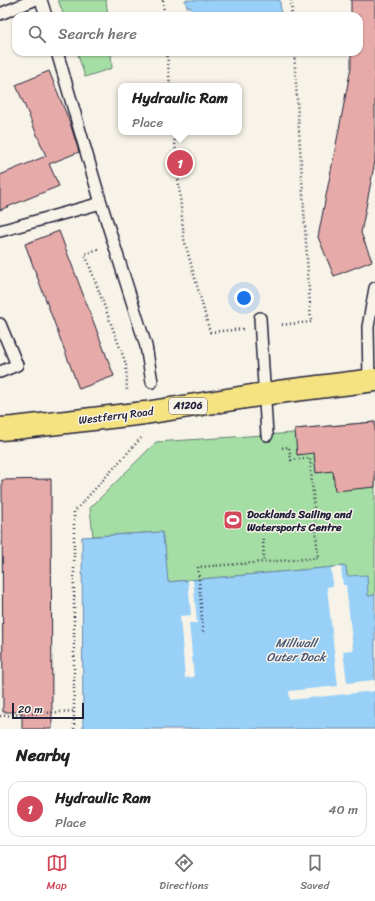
<!DOCTYPE html>
<html lang="en">
<head>
<meta charset="utf-8">
<style>
  :root { --surface:#fff; --page:#f6f6f6; --text:#222; --muted:#767676; --line:#e0e0e0; --accent:#d1495b }
  body { margin:0; font-family:Sriracha,sans-serif; background:var(--page); color:var(--text) }
  .scale { position:absolute; left:12px; bottom:10px; width:72px; box-sizing:border-box; padding-left:4px; border:2px solid #22223b; border-top:0; font-size:11px; line-height:14px; white-space:nowrap; color:#22223b; -webkit-text-stroke:3px #f7f3e8; paint-order:stroke }
  .you { position:absolute; left:244px; top:298px; width:14px; height:14px; margin:-10px; border:3px solid #fff; border-radius:50%; background:#1a73e8; box-shadow:0 0 0 6px #1a73e833 }
  .badge { display:grid; place-items:center; width:26px; height:26px; border-radius:50%; background:var(--accent); color:#fff; font-size:13px; font-weight:700 }
  .pin { position:absolute; translate:-50% -50%; border:2px solid #fff; box-shadow:0 1px 4px #0006 }
  .popup { position:absolute; left:118px; top:83px; width:124px; height:52px; box-sizing:border-box; display:grid; place-content:center; border-radius:8px; background:var(--surface); filter:drop-shadow(0 1px 3px #0005); font-size:13px; white-space:nowrap; color:var(--muted) }
  .popup b { font-size:15px; color:var(--text) }
  .popup::after { content:''; position:absolute; left:50%; top:100%; margin-left:-8px; border:8px solid transparent; border-top-color:var(--surface) }
  .list { margin:0; padding:0; list-style:none }
  h2 { display:flex; justify-content:space-between; align-items:center; height:52px; margin:0; padding:0 16px; font-size:17px }
  h2 small { font-size:13px; font-weight:400; color:var(--muted) }
  .list li { display:grid; grid-template-columns:26px 1fr auto; gap:12px; align-items:center; box-sizing:border-box; height:56px; margin:0 8px 8px; padding:0 8px; border:1px solid var(--line); border-radius:12px }
  .list b { display:block; font-size:15px; white-space:nowrap }
  .list p { margin:0; font-size:13px; white-space:nowrap; color:var(--muted) }
  .list em { font-size:13px; font-style:normal; color:var(--muted) }
  .icon { flex:none; width:22px; height:22px; fill:none; stroke:currentColor; stroke-width:2; stroke-linecap:round; stroke-linejoin:round }
  .map { position:relative; flex:none; width:375px; height:729px; overflow:hidden }
  .search { position:absolute; background:var(--surface); box-shadow:0 1px 3px #0004; left:12px; right:12px; top:12px; height:44px; display:flex; align-items:center; gap:10px; box-sizing:border-box; padding:0 14px; border-radius:12px; color:var(--muted); font-size:15px }
  .sheet { height:116px; background:var(--surface) }
  nav { display:flex; justify-content:space-around; align-items:center; box-sizing:border-box; height:56px; border-top:1px solid var(--line); background:var(--surface); font-size:11px; color:var(--muted) }
  nav a { display:grid; justify-items:center; gap:2px }
  nav .on { color:var(--accent) }
  .map>svg:first-child { display:block }
  .green { fill:#a4dea4; stroke:#638070 }
  .water { fill:#99d0f8; stroke:#698aac }
  .pier { fill:#f7f3e8 }
  .building { fill:#e6aba8; stroke:#22223b }
  .lines { fill:none; stroke-linecap:round; stroke-linejoin:round }
  .lane-casing { stroke:#22223b; stroke-width:14 }
  .primary-casing { stroke:#22223b; stroke-width:25 }
  .path { stroke:#22223b; stroke-width:2.5; stroke-dasharray:1 3; stroke-linecap:butt }
  .lane { stroke:#f7f3e8; stroke-width:11 }
  .primary { stroke:#f5e382; stroke-width:22 }
  .labels { text-anchor:middle; dominant-baseline:central; stroke-width:3; stroke-linejoin:round; paint-order:stroke }
  .shield { fill:#f7f3e8; stroke:#62616f; stroke-width:1 }
  .shield-label { font-size:10px; font-weight:bold; fill:#22223b }
  .street-label { font-size:11px; fill:#22223b; stroke:#f7f3e8 }
  .poi-label { font-size:11px; font-weight:bold; fill:#22223b; stroke:#f7f3e8; text-anchor:start }
  .water-label { font-size:12px; font-style:italic; fill:#465674; stroke:#f7f3e8 }
</style>
</head>
<body>
<div class="map">
<svg width="375" height="729" viewBox="0 0 375 729">
  <rect width="100%" height="100%" fill="#f7f3e8"/>
  <filter id="ink" filterUnits="userSpaceOnUse"><feTurbulence type="fractalNoise" baseFrequency=".025" numOctaves="2"/><feDisplacementMap in="SourceGraphic" scale="8" xChannelSelector="R" yChannelSelector="G"/><feConvolveMatrix kernelMatrix="1 2 1 2 8 2 1 2 1" color-interpolation-filters="sRGB"/></filter>
  <g filter="url(#ink)">
    <g class="green">
      <path d="M58,0h48l2,16h-44z"/>
      <path d="M77,52h34l1,16 -27,9z"/>
      <path d="M375,422v173l-7,1 -21,-20 -1,-10 -179,16 -2,-37h-1l-2,-13 -69,4 -3,-28 66,-66 139,-9v-4z"/>
    </g>
    <g class="water">
      <path d="M185,0h95l1,16h-89l-1,-9h-4z"/>
      <path d="M162,532l2,13h1l3,37 178,-16 1,10 20,-1 1,21 7,-1v134h-292l-1,-192z"/>
    </g>
    <g class="pier">
      <path d="M341,567l2,18h3l7,65 -10,1 4,32 28,-3v11l-85,9 -1,-9 49,-5 -11,-99 6,-1 -2,-18z"/>
      <path d="M188,580h5l4,43h-8l5,54 -9,1 -5,-62 11,-1z"/>
    </g>
    <g class="building">
      <path d="M351,0h24v161l-14,72 11,28 -38,15 -16,-39 30,-154 3,-16v-15h8v-36h-8z"/>
      <path d="M49,71l21,52 9,29 -30,12 10,22 -59,24v-35l46,-19 -30,-71z"/>
      <path d="M59,231l55,145 -35,13 -54,-145z"/>
      <path d="M375,422v65l-40,4 -2,-20 -17,2 -2,-20 -17,2 -2,-26z"/>
      <path d="M51,479l1,250h-30v-17h-19l-1,-232z"/>
    </g>
    <g class="lines">
      <g class="lane-casing">
        <g id="lane">
          <path d="M41,0l5,16"/>
          <path d="M0,14l34,-14"/>
          <path d="M57,52l44,151 45,143 6,36"/>
          <path d="M0,231l101,-28"/>
          <path d="M260,318l7,117"/>
          <path d="M0,324l17,41 -17,7"/>
          <path d="M369,381l-1,-54 7,-39"/>
        </g>
      </g>
      <g class="primary-casing">
        <path id="primary" d="M0,429l14,-1 131,-15 133,-21 97,-12"/>
      </g>
      <g class="path">
        <path d="M163,0l1,16"/>
        <path d="M291,0l1,16"/>
        <path d="M167,52l3,34"/>
        <path d="M174,132l10,107 26,93 34,-3"/>
        <path d="M98,249l-13,5 41,110 1,28"/>
        <path d="M278,325l33,-3 -17,-270"/>
        <path d="M263,539l1,23"/>
        <path d="M203,632l-5,-65 120,-9 -8,-100 -19,2 -2,-13 -8,1"/>
        <path d="M0,716l74,-5"/>
        <path d="M74,729v-217l67,-74"/>
      </g>
      <use href="#lane" class="lane"/>
      <use href="#primary" class="primary"/>
    </g>
  </g>
  <defs>
    <g id="stadium-square" transform="scale(1)"><rect x="-9" y="-9" width="18" height="18" rx="4" fill="#d1495b" stroke="#f7f3e8"/><path d="M0-5a6.5 5 0 1 0 0 10a6.5 5 0 1 0 0-10ZM-3.5-1.8h7v3.6h-7Z" fill="#fff"/></g>
  </defs>
  <g fill-rule="evenodd">
    <use href="#stadium-square" x="233" y="520"/>
  </g>
  <g class="labels">
    <rect class="shield" x="169" y="398" width="38" height="16" rx="3"/>
    <g class="shield-label">
      <text x="188" y="406">A1206</text>
    </g>
    <g class="street-label">
      <text transform="translate(116 416) rotate(-7)">Westferry Road</text>
    </g>
    <g class="poi-label">
      <text x="247" y="514">Docklands Sailing and<tspan x="247" dy="13">Watersports Centre</tspan></text>
    </g>
    <g class="water-label">
      <text x="296" y="643">Millwall<tspan x="296" dy="14">Outer Dock</tspan></text>
    </g>
  </g>
</svg>
<div class="scale">20 m</div>
<div class="you"></div>
<div class="pin badge" style="left:180px;top:163px">1</div>
<div class="popup"><b>Hydraulic Ram</b>Place</div>
<div class="search"><svg class="icon" aria-label="search" viewBox="0 0 24 24"><circle cx="10" cy="10" r="6"/><path d="M15 15l6 6"/></svg>Search here</div>
</div>
<section class="sheet">
<h2>Nearby<small></small></h2>
<ul class="list">
<li><span class="badge">1</span><div><b>Hydraulic Ram</b><p>Place</p></div><em>40 m</em></li>
</ul>
</section>
<nav>
<a class="on"><svg class="icon" aria-label="map" viewBox="0 0 24 24"><path d="M3 6l6-2 6 2 6-2v14l-6 2-6-2-6 2zM9 4v14M15 6v14"/></svg>Map</a>
<a><svg class="icon" aria-label="directions" viewBox="0 0 24 24"><path d="M12 3l9 9-9 9-9-9zM9 14v-3h6M13 9l2 2-2 2"/></svg>Directions</a>
<a><svg class="icon" aria-label="saved" viewBox="0 0 24 24"><path d="M7 4h10v16l-5-4-5 4z"/></svg>Saved</a>
</nav>
</body>
</html>
